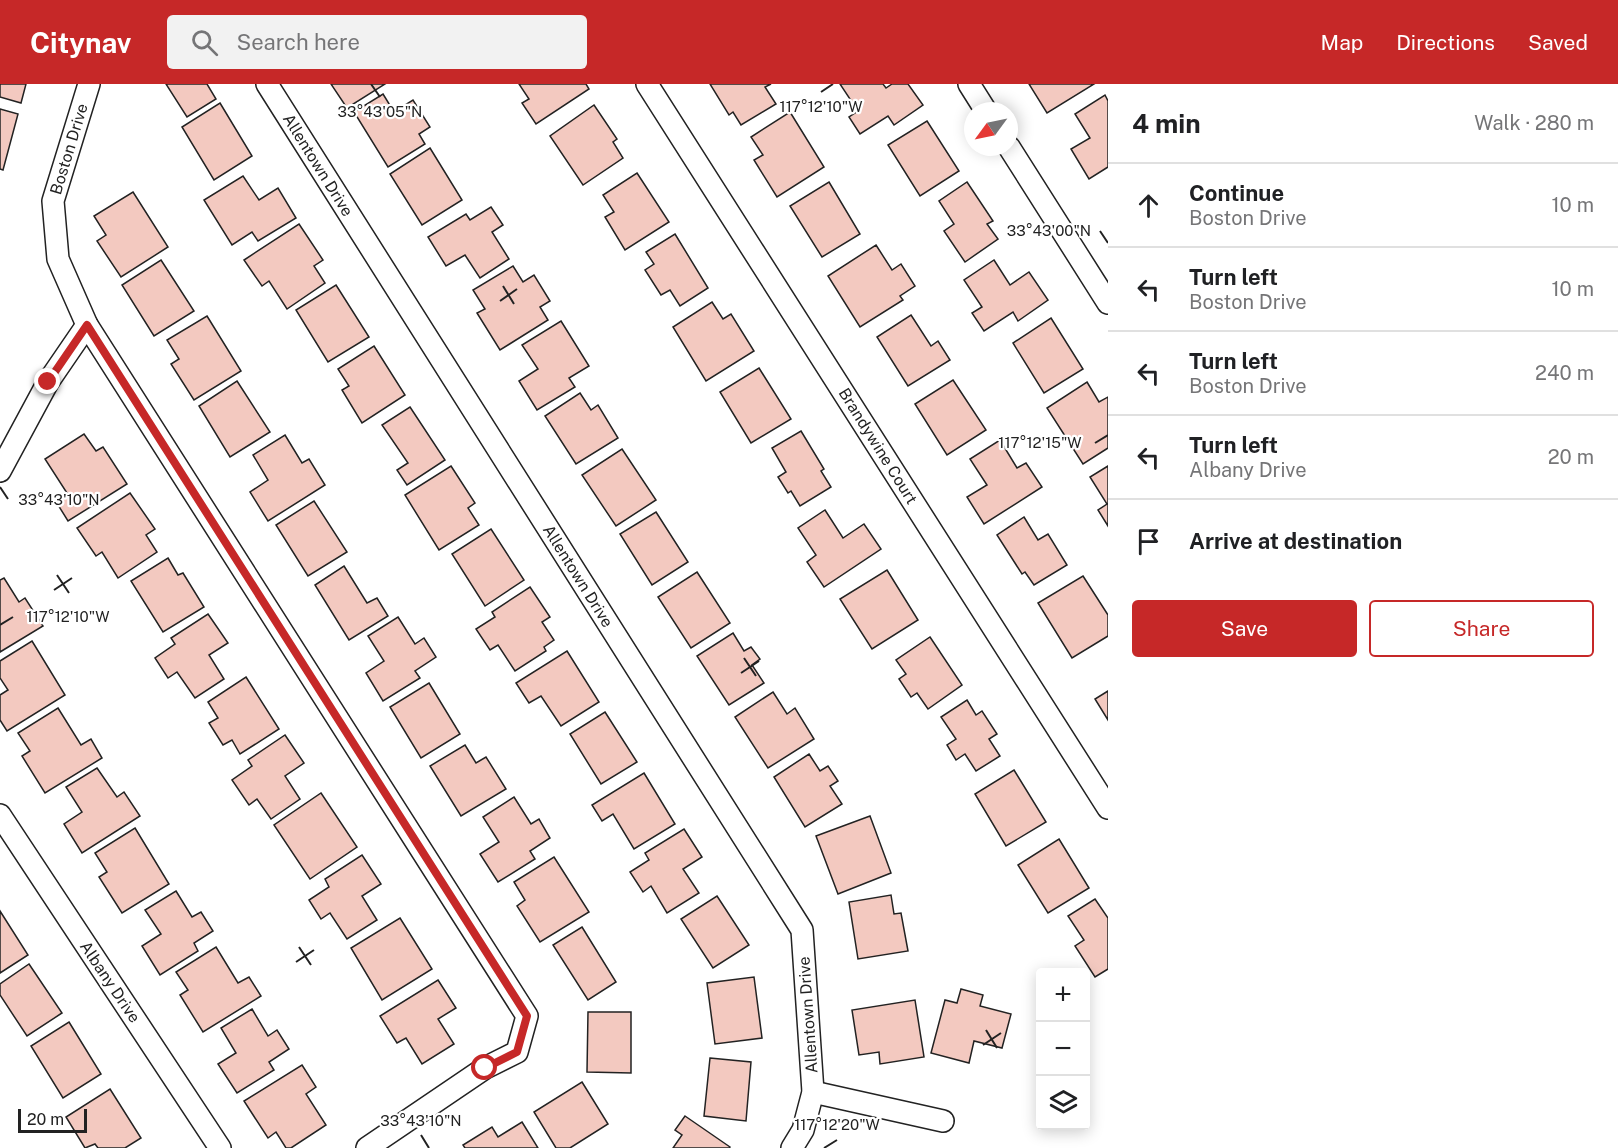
<!DOCTYPE html>
<html lang="en">
<head>
<meta charset="utf-8">
<style>
  :root { --surface:#fff; --page:#f2f2f2; --text:#202124; --muted:#757577; --line:#e0e0e0; --accent:#c62828 }
  body { margin:0; font-family:"Public Sans",sans-serif; background:var(--page); color:var(--text) }
  .controls { position:absolute; right:18px; bottom:18px; display:grid; overflow:hidden; border-radius:6px; box-shadow:0 3px 15px #0003 }
  .controls button { width:54px; height:54px; display:grid; place-items:center; padding:0; border:0; border-bottom:2px solid var(--line); background:var(--surface); color:var(--text); font:30px sans-serif }
  .compass { position:absolute; left:964px; top:18px; width:54px; height:54px; border-radius:50%; background:var(--surface); box-shadow:0 3px 15px #0003; rotate:237deg }
  .scale { position:absolute; left:18px; bottom:15px; width:69px; box-sizing:border-box; padding-left:6px; border:3px solid #222; border-top:0; font-size:16px; line-height:21px; white-space:nowrap; color:#222; -webkit-text-stroke:4px #fff; paint-order:stroke }
  .stop { position:absolute; width:18px; height:18px; margin:-14px; border:4px solid #c62828; border-radius:50%; background:#fff }
  .stop.end { background:#c62828; border-color:#fff; box-shadow:0 2px 6px #0008 }
  .list { margin:0; padding:0; list-style:none }
  h2 { display:flex; justify-content:space-between; align-items:center; height:78px; margin:0; padding:0 24px; font-size:26px }
  h2 small { font-size:20px; font-weight:400; color:var(--muted) }
  .list li { display:grid; grid-template-columns:39px 1fr auto; gap:18px; align-items:center; box-sizing:border-box; height:84px; padding:0 24px; border-top:2px solid var(--line) }
  .list b { display:block; font-size:22px; white-space:nowrap }
  .list p { margin:0; font-size:20px; white-space:nowrap; color:var(--muted) }
  .list em { font-size:20px; font-style:normal; color:var(--muted) }
  .actions { display:flex; gap:12px; padding:18px 24px }
  .actions a { flex:1; padding:14px 0; border:2px solid var(--accent); border-radius:6px; text-align:center; font-size:21px; color:var(--accent) }
  .actions .main { background:var(--accent); color:#fff }
  .icon { flex:none; width:33px; height:33px; fill:none; stroke:currentColor; stroke-width:2; stroke-linecap:round; stroke-linejoin:round }
  .map { position:relative; flex:none; width:1108px; height:1064px; overflow:hidden }
  header { display:flex; align-items:center; gap:36px; box-sizing:border-box; height:84px; padding:0 30px; background:var(--accent); color:#fff }
  header strong { font-size:28px }
  nav { display:flex; gap:33px; margin-inline-start:auto; font-size:21px }
  .search { width:420px; height:54px; background:var(--page); display:flex; align-items:center; gap:15px; box-sizing:border-box; padding:0 21px; border-radius:6px; color:var(--muted); font-size:22px }
  main { display:flex }
  aside { flex:1; background:var(--surface) }
  .map>svg:first-child { display:block }
  .building { fill:#f3c9c0; stroke:#222; stroke-width:1.5 }
  .lines { fill:none; stroke-linecap:round; stroke-linejoin:round }
  .street-casing { stroke:#222; stroke-width:24 }
  .street { stroke:#fff; stroke-width:21 }
  .route { stroke:#c62828; stroke-width:8 }
  .ticks { fill:none; stroke:#222; stroke-width:2 }
  .labels { text-anchor:middle; dominant-baseline:central; stroke-width:4.5; stroke-linejoin:round; paint-order:stroke }
  .street-label { font-size:16px; fill:#222; stroke:#fff }
  .ticks-label { font-size:15px; text-anchor:middle; fill:#222; stroke:#fff; stroke-width:4.5; stroke-linejoin:round; paint-order:stroke }
</style>
</head>
<body>
<header>
<strong>Citynav</strong>
<div class="search"><svg class="icon" aria-label="search" viewBox="0 0 24 24"><circle cx="10" cy="10" r="6"/><path d="M15 15l6 6"/></svg>Search here</div>
<nav><a>Map</a><a>Directions</a><a>Saved</a></nav>
</header>
<main>
<div class="map">
<svg width="1108" height="1064" viewBox="0 0 1108 1064">
  <rect width="100%" height="100%" fill="#fff"/>
  <g class="building">
    <path d="M0,0h26l-5,19 -21,-6z"/>
    <path d="M166,0h41l9,15 -29,18z"/>
    <path d="M331,0h54l-38,24z"/>
    <path d="M519,0h67l3,5 -53,35 -14,-21 7,-4z"/>
    <path d="M710,0h61l-6,3 11,17 -35,21 -8,-13 -4,3z"/>
    <path d="M840,0h43l3,4 6,-4h16l15,21 -29,20 -6,-9 -28,18 -11,-17 9,-6z"/>
    <path d="M1029,0h65l-47,29z"/>
    <path d="M383,10l11,18 19,-12 17,27 -11,7 6,10 -37,23 -34,-55z"/>
    <path d="M1105,11l3,6v66l-19,12 -18,-30 19,-11 -15,-24z"/>
    <path d="M220,19l32,53 -38,24 -32,-53z"/>
    <path d="M594,21l23,34 -4,3 10,16 -40,27 -33,-49z"/>
    <path d="M0,25l18,5 -15,56 -3,-1z"/>
    <path d="M790,28l34,55 -47,30 -23,-37 9,-5 -12,-18z"/>
    <path d="M927,37l32,50 -39,25 -32,-51z"/>
    <path d="M430,64l32,52 -40,25 -32,-51z"/>
    <path d="M637,89l32,49 -44,28 -20,-33 9,-5 -11,-17z"/>
    <path d="M243,92l16,24 19,-12 18,30 -38,23 -6,-9 -20,13 -28,-45z"/>
    <path d="M829,98l31,52 -38,23 -32,-51z"/>
    <path d="M967,98l26,39 -6,3 11,15 -33,23 -21,-31 10,-7 -15,-23z"/>
    <path d="M133,108l35,55 -47,30 -24,-36 9,-6 -12,-19z"/>
    <path d="M491,123l12,18 -11,7 17,27 -29,19 -15,-23 -19,11 -18,-29 38,-23 4,6z"/>
    <path d="M299,140l24,36 -9,6 11,17 -38,26 -18,-28 -7,5 -18,-26z"/>
    <path d="M675,150l33,54 -28,18 -10,-16 -9,5 -16,-25 9,-6 -8,-12z"/>
    <path d="M876,161l16,25 9,-6 14,22 -15,10 3,4 -43,27 -32,-51z"/>
    <path d="M161,176l33,51 -40,25 -32,-51z"/>
    <path d="M994,176l16,25 19,-13 19,28 -30,21 -5,-9 -29,19 -12,-18 10,-6 -18,-27z"/>
    <path d="M513,182l10,16 11,-7 16,26 -10,6 8,13 -48,30 -23,-37 8,-4 -12,-19z"/>
    <path d="M336,201l33,52 -41,25 -32,-52z"/>
    <path d="M712,218l11,17 8,-5 23,37 -48,30 -33,-54z"/>
    <path d="M911,231l20,31 7,-5 12,19 -42,26 -31,-49z"/>
    <path d="M207,232l34,55 -47,29 -23,-36 8,-5 -12,-19z"/>
    <path d="M1051,234l32,51 -39,24 -31,-50z"/>
    <path d="M561,237l28,45 -20,12 6,9 -38,23 -18,-29 19,-12 -16,-24z"/>
    <path d="M374,262l31,49 -43,28 -20,-33 7,-4 -11,-17z"/>
    <path d="M759,284l32,51 -40,24 -31,-51z"/>
    <path d="M953,296l33,50 -39,25 -32,-51z"/>
    <path d="M237,297l33,51 -40,25 -31,-51z"/>
    <path d="M1087,298l12,20 9,-5v51l-25,16 -36,-56z"/>
    <path d="M580,309l11,17 7,-5 20,33 -42,26 -31,-48z"/>
    <path d="M410,323l35,53 -38,25 -10,-15 11,-7 -26,-38z"/>
    <path d="M801,347l23,38 -3,2 10,16 -31,19 -9,-15 -3,2 -10,-16 8,-5 -14,-24z"/>
    <path d="M84,350l12,17 7,-4 24,37 -59,37 -13,-21 12,-7 -22,-34z"/>
    <path d="M285,351l17,28 7,-4 16,26 -57,36 -18,-29 18,-12 -15,-25z"/>
    <path d="M1000,356l17,28 9,-5 16,24 -58,37 -17,-27 20,-12 -17,-26z"/>
    <path d="M622,365l34,51 -40,26 -34,-51z"/>
    <path d="M451,382l24,37 -7,5 11,17 -40,25 -34,-55z"/>
    <path d="M1108,382v60l-10,-16 9,-6 -17,-27z"/>
    <path d="M130,409l25,36 -9,6 11,17 -39,26 -16,-26 -6,4 -19,-28z"/>
    <path d="M314,417l33,51 -39,24 -32,-51z"/>
    <path d="M825,426l18,28 21,-14 17,25 -57,38 -17,-25 9,-7 -18,-27z"/>
    <path d="M656,428l32,50 -36,23 -32,-51z"/>
    <path d="M1024,433l14,23 10,-6 19,31 -33,20 -9,-13 -3,2 -25,-39z"/>
    <path d="M491,445l33,51 -39,26 -33,-52z"/>
    <path d="M168,474l10,17 5,-2 21,34 -41,25 -32,-51z"/>
    <path d="M344,482l23,37 10,-5 11,18 -39,24 -34,-55z"/>
    <path d="M887,486l31,50 -46,29 -32,-50z"/>
    <path d="M697,488l33,51 -39,25 -33,-51z"/>
    <path d="M1083,492l25,39v21l-36,22 -34,-55z"/>
    <path d="M4,494l15,24 6,-4 18,28 -43,26v-72z"/>
    <path d="M530,503l20,30 -8,5 12,18 -10,7 2,4 -31,20 -17,-26 -8,5 -14,-21 19,-12 -3,-5z"/>
    <path d="M208,530l20,29 -19,12 15,24 -29,19 -18,-26 -9,6 -13,-20 20,-14 -4,-6z"/>
    <path d="M398,533l17,27 9,-6 12,19 -21,14 5,7 -37,23 -17,-28 18,-12 -16,-25z"/>
    <path d="M733,549l11,18 7,-4 9,12 -8,6 12,18 -35,22 -32,-49z"/>
    <path d="M930,553l32,48 -34,24 -11,-16 -6,4 -12,-18 7,-5 -10,-14z"/>
    <path d="M32,557l33,54 -58,36 -7,-11v-25l8,-5 -8,-12v-17z"/>
    <path d="M567,567l32,51 -38,24 -20,-30 -12,7 -13,-20z"/>
    <path d="M246,593l33,52 -39,25 -8,-14 -9,5 -14,-22 9,-5 -10,-16z"/>
    <path d="M429,599l31,51 -39,24 -31,-51z"/>
    <path d="M1108,607v29l-13,-21z"/>
    <path d="M773,608l14,22 8,-6 19,31 -46,29 -33,-51z"/>
    <path d="M967,616l9,15 6,-4 15,23 -8,5 11,17 -24,15 -11,-17 -9,6 -9,-15 9,-6 -15,-22z"/>
    <path d="M58,624l23,37 10,-6 11,19 -57,35 -23,-37 8,-5 -12,-18z"/>
    <path d="M605,628l32,50 -36,22 -31,-50z"/>
    <path d="M285,651l19,28 -19,13 15,23 -29,20 -14,-20 -8,6 -17,-25 20,-14 -4,-6z"/>
    <path d="M465,661l11,18 10,-6 20,32 -45,27 -31,-50z"/>
    <path d="M809,670l11,17 8,-5 10,15 -8,5 12,18 -37,23 -31,-50z"/>
    <path d="M97,684l20,29 7,-5 16,24 -58,37 -18,-29 18,-12 -16,-25z"/>
    <path d="M1014,686l32,52 -40,24 -31,-52z"/>
    <path d="M644,689l31,51 -41,25 -21,-35 -11,7 -10,-16z"/>
    <path d="M321,709l36,54 -47,32 -36,-54z"/>
    <path d="M514,713l17,27 8,-5 11,19 -20,13 5,8 -37,23 -18,-28 19,-12 -16,-25z"/>
    <path d="M870,732l21,57 -53,21 -22,-58z"/>
    <path d="M135,744l34,56 -47,29 -23,-36 8,-5 -12,-19z"/>
    <path d="M684,745l18,28 -19,12 16,24 -32,20 -16,-27 -8,6 -13,-20 19,-12 -4,-7z"/>
    <path d="M1059,755l30,49 -41,25 -30,-48z"/>
    <path d="M362,771l19,29 -19,12 15,24 -30,19 -17,-26 -9,6 -12,-19 20,-13 -4,-8z"/>
    <path d="M554,773l35,55 -49,30 -23,-36 8,-6 -11,-18z"/>
    <path d="M176,807l16,26 9,-5 12,19 -19,12 4,8 -38,24 -18,-29 19,-12 -16,-24z"/>
    <path d="M891,811l3,19 7,-1 7,38 -50,8 -9,-57z"/>
    <path d="M717,812l32,49 -36,23 -32,-49z"/>
    <path d="M1095,815l13,19v51l-13,8 -20,-31 9,-6 -16,-24z"/>
    <path d="M0,827l28,44 -28,18z"/>
    <path d="M400,834l32,51 -50,31 -31,-52z"/>
    <path d="M582,843l34,55 -28,18 -35,-55z"/>
    <path d="M216,863l22,36 11,-6 12,19 -58,36 -23,-37 8,-5 -12,-18z"/>
    <path d="M29,880l33,49 -35,23 -27,-41v-11z"/>
    <path d="M754,893l8,61 -47,6 -8,-61z"/>
    <path d="M438,896l18,28 -18,11 16,25 -32,20 -16,-26 -9,5 -17,-27z"/>
    <path d="M961,905l22,6 -3,11 31,8 -9,34 -28,-7 -5,22 -38,-10 14,-53 12,3z"/>
    <path d="M915,916l9,57 -44,7 -1,-12 -20,3 -7,-45z"/>
    <path d="M252,925l16,27 9,-6 12,19 -20,13 5,8 -37,23 -19,-29 18,-11 -15,-25z"/>
    <path d="M588,928h43v61l-44,-1z"/>
    <path d="M69,938l32,52 -38,24 -32,-52z"/>
    <path d="M710,974l41,4 -5,59 -42,-5z"/>
    <path d="M302,981l14,22 -10,7 20,31 -35,23h-5l-10,-16 -8,6 -24,-37z"/>
    <path d="M582,998l26,42 -38,24h-14l-22,-36z"/>
    <path d="M110,1005l31,49 -16,10h-27l-3,-4 -10,4 -19,-31z"/>
    <path d="M685,1032l45,31 -1,1h-56l9,-13 -7,-5z"/>
    <path d="M522,1038l16,26h-73l-2,-3 29,-18 6,10z"/>
  </g>
  <g class="lines">
    <g class="street-casing">
      <g id="street">
        <path d="M89,0l-36,117 5,58 29,66 440,691 -10,36 -32,16 -118,80"/>
        <path d="M267,0l535,846 11,162 -10,38 -11,18"/>
        <path d="M647,0l461,724"/>
        <path d="M969,0l17,27"/>
        <path d="M1009,63l99,156"/>
        <path d="M0,387l48,-89 39,-57"/>
        <path d="M0,731l220,333"/>
        <path d="M813,1008l130,29"/>
      </g>
    </g>
    <use href="#street" class="street"/>
  </g>
  <g class="lines">
    <path class="route" d="M48,298l39,-57 440,691 -10,36 -32,16"/>
  </g>
  <path class="ticks" d="M371,0l9,13M821,8l12,-8M1100,147l8,12M503,202l11,18M500,217l17,-12M1095,359l13,-8M0,403l8,12M57,491l12,18M54,506l18,-12M0,541l13,-8M744,574l12,18M741,589l18,-12M299,863l12,18M296,878l18,-12M986,946l11,18M983,961l18,-12M421,1051l8,13M824,1064l13,-8"/>
  <g class="labels">
    <g class="street-label">
      <text transform="translate(69 65) rotate(-73)">Boston Drive</text>
      <text transform="translate(318 81) rotate(58)">Allentown Drive</text>
      <text transform="translate(878 362) rotate(58)">Brandywine Court</text>
      <text transform="translate(578 492) rotate(58)">Allentown Drive</text>
      <text transform="translate(110 898) rotate(56)">Albany Drive</text>
      <text transform="translate(808 931) rotate(-94)">Allentown Drive</text>
    </g>
  </g>
  <g class="ticks-label">
    <text x="821" y="28">117°12'10"W</text>
    <text x="380" y="33">33°43'05"N</text>
    <text x="1049" y="152">33°43'00"N</text>
    <text x="1040" y="364">117°12'15"W</text>
    <text x="59" y="421">33°43'10"N</text>
    <text x="68" y="538">117°12'10"W</text>
    <text x="421" y="1042">33°43'10"N</text>
    <text x="837" y="1046">117°12'20"W</text>
  </g>
</svg>
<div class="controls">
<button>+</button>
<button>−</button>
<button><svg class="icon" aria-label="layers" viewBox="0 0 24 24"><path d="M12 4l9 5-9 5-9-5zM3 14l9 5 9-5"/></svg></button>
</div>
<svg class="compass" viewBox="-18 -18 36 36"><path d="M0-13l5 13h-10z" fill="#e53935"/><path d="M0 13l5-13h-10z" fill="#757577"/></svg>
<div class="scale">20 m</div>
<div class="stop" style="left:485px;top:984px"></div>
<div class="stop end" style="left:48px;top:298px"></div>
</div>
<aside>
<h2>4 min<small>Walk · 280 m</small></h2>
<ul class="list">
<li><svg class="icon" aria-label="ahead" viewBox="0 0 24 24"><path d="M12 20V5M6 11l6-6 6 6"/></svg><div><b>Continue</b><p>Boston Drive</p></div><em>10 m</em></li>
<li><svg class="icon" aria-label="left" viewBox="0 0 24 24"><path d="M17 20v-9H6M10 6l-5 5 5 5"/></svg><div><b>Turn left</b><p>Boston Drive</p></div><em>10 m</em></li>
<li><svg class="icon" aria-label="left" viewBox="0 0 24 24"><path d="M17 20v-9H6M10 6l-5 5 5 5"/></svg><div><b>Turn left</b><p>Boston Drive</p></div><em>240 m</em></li>
<li><svg class="icon" aria-label="left" viewBox="0 0 24 24"><path d="M17 20v-9H6M10 6l-5 5 5 5"/></svg><div><b>Turn left</b><p>Albany Drive</p></div><em>20 m</em></li>
<li><svg class="icon" aria-label="arrive" viewBox="0 0 24 24"><path d="M6 21V4h12l-3 4 3 4H6"/></svg><div><b>Arrive at destination</b></div></li>
</ul>
<div class="actions"><a class="main">Save</a><a>Share</a></div>
</aside>
</main>
</body>
</html>
